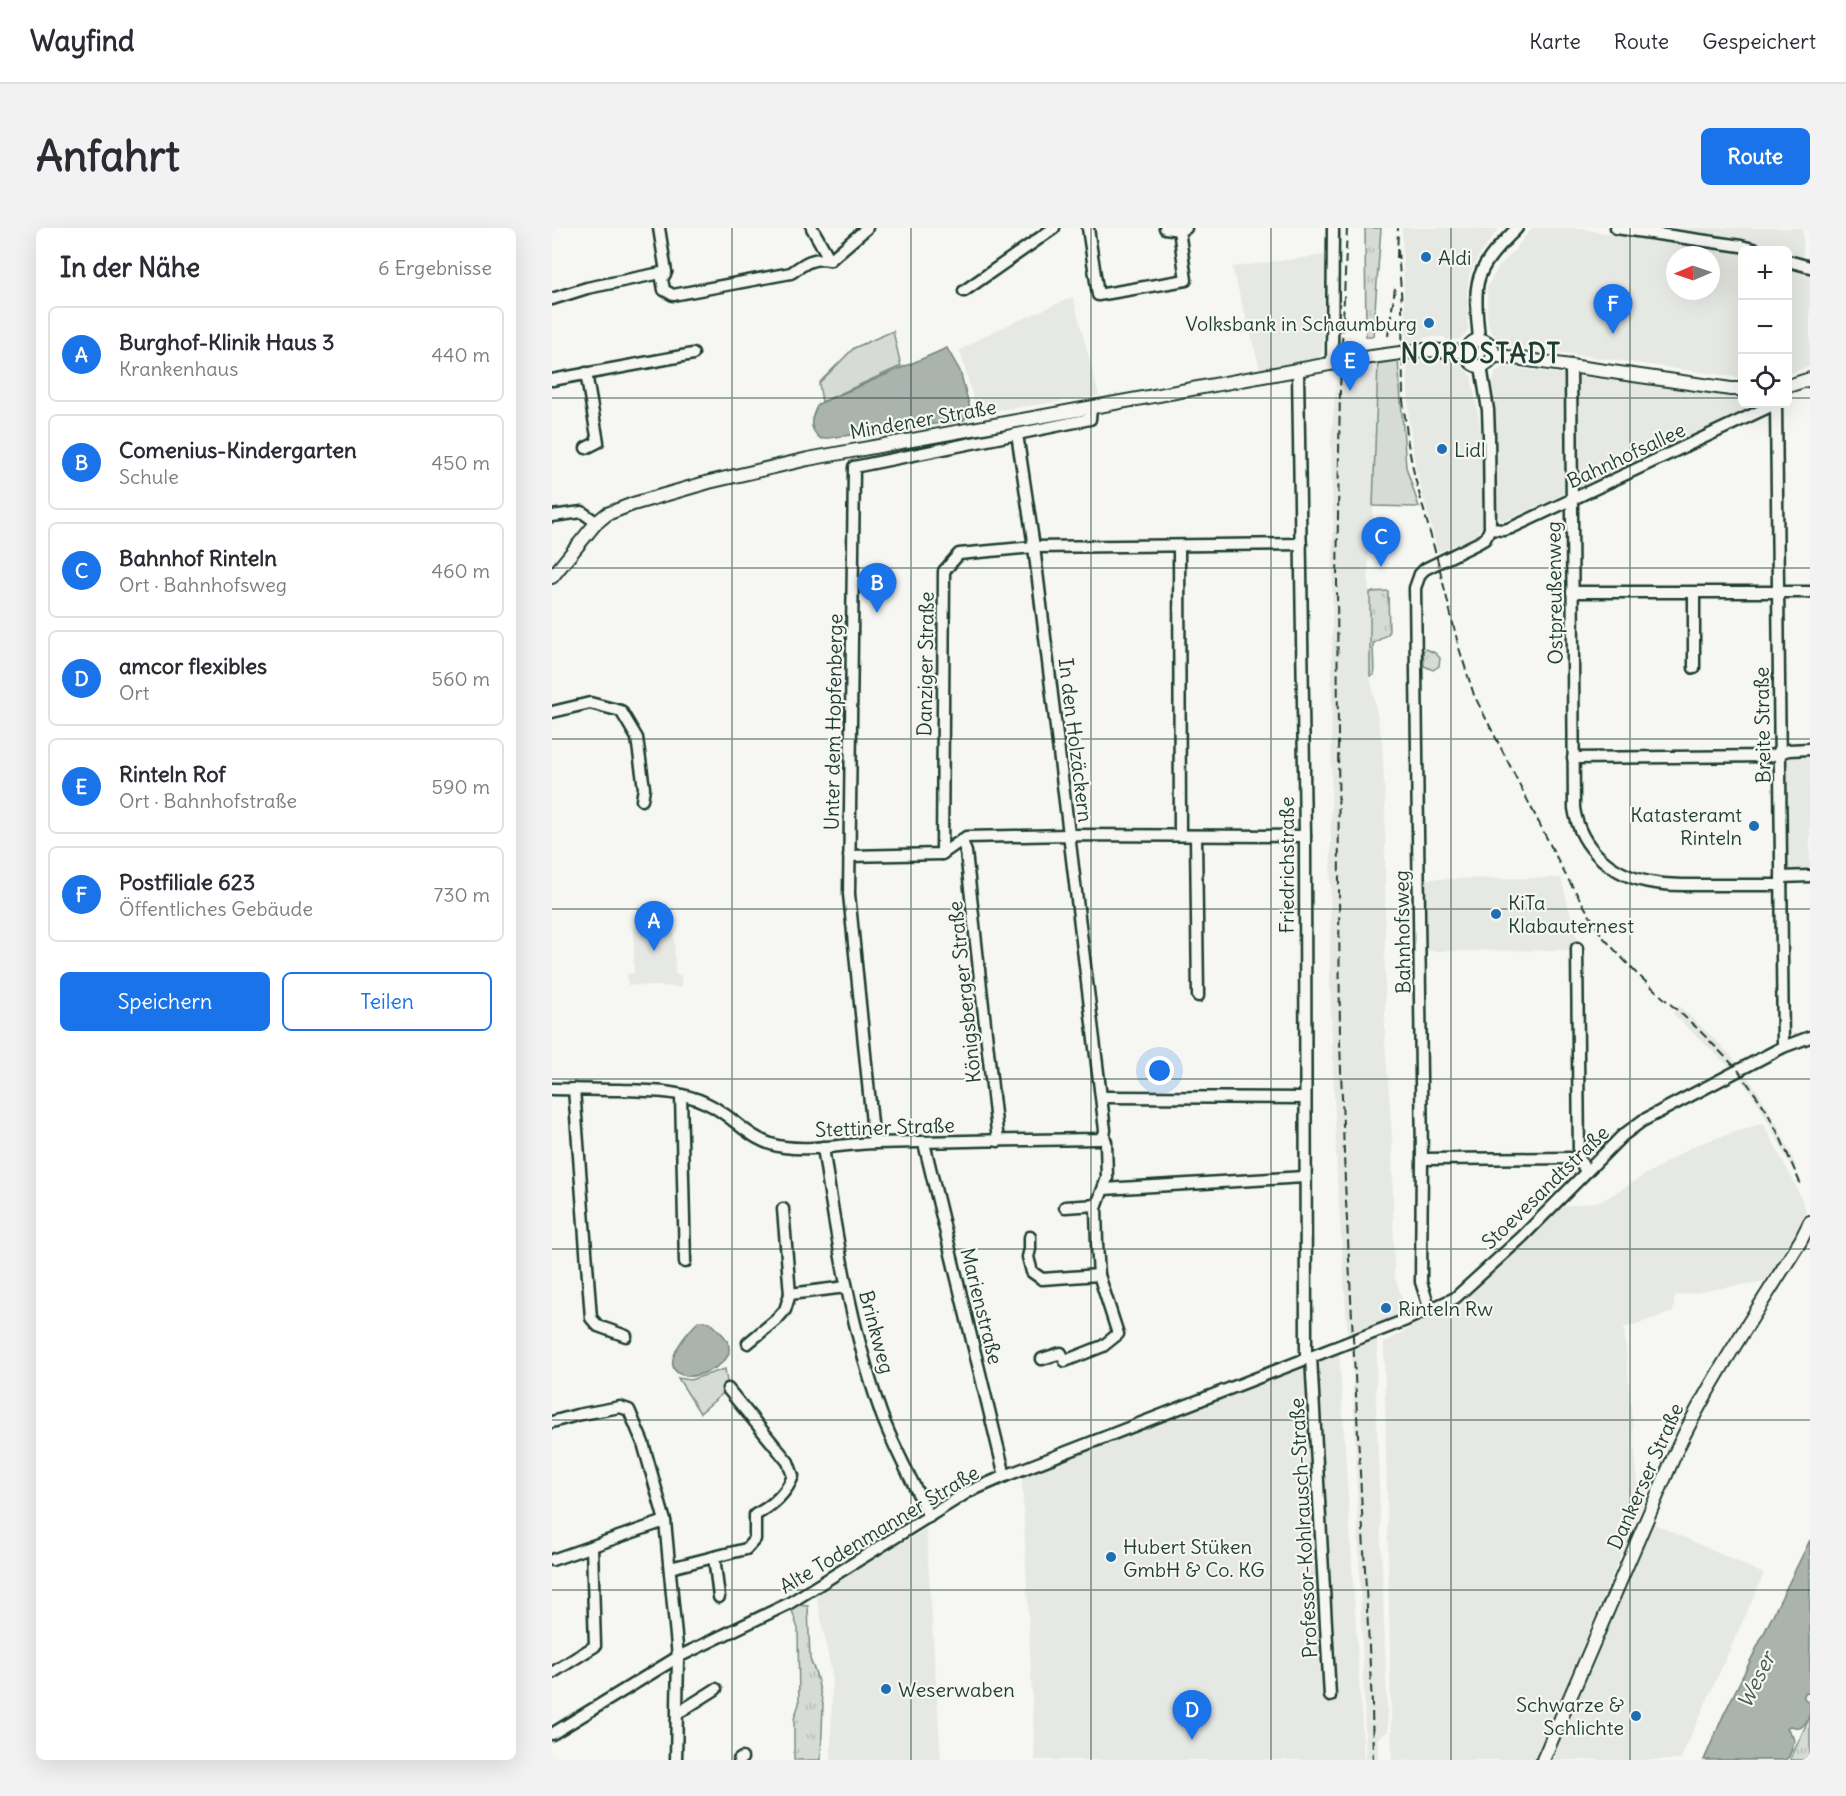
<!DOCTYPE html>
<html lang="de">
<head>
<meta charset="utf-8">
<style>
  :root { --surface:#fff; --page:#f2f2f3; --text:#2b2b33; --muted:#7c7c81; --line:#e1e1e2; --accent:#1a73e8 }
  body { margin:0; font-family:Delius,sans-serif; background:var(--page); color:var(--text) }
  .controls { position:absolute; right:18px; top:18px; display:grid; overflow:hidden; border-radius:9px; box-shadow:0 6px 24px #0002 }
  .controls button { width:54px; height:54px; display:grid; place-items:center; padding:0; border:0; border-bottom:2px solid var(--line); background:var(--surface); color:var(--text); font:30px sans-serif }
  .compass { position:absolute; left:1114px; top:18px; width:54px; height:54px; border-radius:50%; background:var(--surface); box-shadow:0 6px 24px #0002; rotate:268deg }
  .you { position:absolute; left:608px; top:843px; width:21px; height:21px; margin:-15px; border:4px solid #fff; border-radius:50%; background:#1a73e8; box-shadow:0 0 0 9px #1a73e833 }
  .badge { display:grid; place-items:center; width:39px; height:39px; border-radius:50%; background:var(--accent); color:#fff; font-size:20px; font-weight:700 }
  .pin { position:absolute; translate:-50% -50px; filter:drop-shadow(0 2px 3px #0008) }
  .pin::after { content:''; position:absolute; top:32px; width:21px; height:18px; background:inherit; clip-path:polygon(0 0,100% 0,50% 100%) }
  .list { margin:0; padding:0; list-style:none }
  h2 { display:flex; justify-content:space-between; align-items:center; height:78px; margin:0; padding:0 24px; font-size:26px }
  h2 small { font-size:20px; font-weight:400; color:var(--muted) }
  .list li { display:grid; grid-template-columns:39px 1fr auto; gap:18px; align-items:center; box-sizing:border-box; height:96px; margin:0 12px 12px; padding:0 12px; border:2px solid var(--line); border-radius:9px }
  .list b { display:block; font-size:22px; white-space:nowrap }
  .list p { margin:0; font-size:20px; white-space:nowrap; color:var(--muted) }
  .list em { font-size:20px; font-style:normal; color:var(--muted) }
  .actions { display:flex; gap:12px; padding:18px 24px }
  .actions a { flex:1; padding:14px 0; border:2px solid var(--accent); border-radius:9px; text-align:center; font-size:21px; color:var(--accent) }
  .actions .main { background:var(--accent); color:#fff }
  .icon { flex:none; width:33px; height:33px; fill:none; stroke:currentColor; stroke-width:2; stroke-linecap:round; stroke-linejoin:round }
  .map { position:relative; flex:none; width:1258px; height:1532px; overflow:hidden; border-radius:9px }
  header { display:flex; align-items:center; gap:36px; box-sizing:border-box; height:84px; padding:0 30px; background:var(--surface); border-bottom:2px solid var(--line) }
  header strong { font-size:28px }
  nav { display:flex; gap:33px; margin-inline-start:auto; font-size:21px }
  .intro { display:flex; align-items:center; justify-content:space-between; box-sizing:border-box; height:144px; padding:0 36px }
  h1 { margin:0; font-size:42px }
  .button { padding:15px 27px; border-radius:9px; background:var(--accent); color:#fff; font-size:21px; font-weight:700 }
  main { display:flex; gap:36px; padding:0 36px }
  aside { flex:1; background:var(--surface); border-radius:9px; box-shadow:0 6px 24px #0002 }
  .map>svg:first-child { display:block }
  .built { fill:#e6e8e4; fill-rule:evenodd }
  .grass { fill:url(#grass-tufts); stroke:#7a8c85; stroke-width:1.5 }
  .park { fill:#d6dbd6; stroke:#7a8c85; stroke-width:1.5 }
  .water { fill:#aab3ae; stroke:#72847d; stroke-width:1.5 }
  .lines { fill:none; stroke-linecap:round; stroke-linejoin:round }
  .minor-casing { stroke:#1f3d34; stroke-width:15 }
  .major-casing { stroke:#1f3d34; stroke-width:16 }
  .minor { stroke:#f6f6f2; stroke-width:10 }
  .major { stroke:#f6f6f2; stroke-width:12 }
  .rail { stroke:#1f3d34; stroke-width:2; stroke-dasharray:9 4.5; stroke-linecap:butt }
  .grid { fill:none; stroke:#1f3d34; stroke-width:1.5; stroke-opacity:0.55 }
  .poi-dot { fill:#1f6fb2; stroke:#f6f6f2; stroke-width:2 }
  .labels { text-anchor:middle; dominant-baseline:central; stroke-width:4.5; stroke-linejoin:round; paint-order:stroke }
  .poi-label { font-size:20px; fill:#1f3d34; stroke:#f6f6f2; text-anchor:start }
  .street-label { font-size:20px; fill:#1f3d34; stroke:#f6f6f2 }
  .water-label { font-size:21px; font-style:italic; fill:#425a52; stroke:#f6f6f2 }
  .district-label { font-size:26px; font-weight:bold; letter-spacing:1.5px; fill:#1f3d34; stroke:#f6f6f2 }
</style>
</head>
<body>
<header>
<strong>Wayfind</strong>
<nav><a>Karte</a><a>Route</a><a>Gespeichert</a></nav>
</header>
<div class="intro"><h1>Anfahrt</h1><a class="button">Route</a></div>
<main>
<aside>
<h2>In der Nähe<small>6 Ergebnisse</small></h2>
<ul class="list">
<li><span class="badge">A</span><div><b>Burghof-Klinik Haus 3</b><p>Krankenhaus</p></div><em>440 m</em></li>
<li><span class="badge">B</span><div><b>Comenius-Kindergarten</b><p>Schule</p></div><em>450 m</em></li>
<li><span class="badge">C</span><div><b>Bahnhof Rinteln</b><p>Ort · Bahnhofsweg</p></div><em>460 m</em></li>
<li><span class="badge">D</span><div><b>amcor flexibles</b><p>Ort</p></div><em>560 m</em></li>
<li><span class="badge">E</span><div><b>Rinteln Rof</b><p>Ort · Bahnhofstraße</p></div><em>590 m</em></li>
<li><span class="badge">F</span><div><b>Postfiliale 623</b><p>Öffentliches Gebäude</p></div><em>730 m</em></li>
</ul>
<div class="actions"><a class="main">Speichern</a><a>Teilen</a></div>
</aside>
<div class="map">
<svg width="1258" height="1532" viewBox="0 0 1258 1532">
  <defs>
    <pattern id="grass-tufts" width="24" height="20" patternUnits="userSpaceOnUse" patternTransform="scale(1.5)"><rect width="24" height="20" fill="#d6dbd6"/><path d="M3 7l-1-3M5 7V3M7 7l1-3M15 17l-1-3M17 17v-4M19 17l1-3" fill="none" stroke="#b7bdb8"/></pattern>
  </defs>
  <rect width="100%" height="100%" fill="#f6f6f2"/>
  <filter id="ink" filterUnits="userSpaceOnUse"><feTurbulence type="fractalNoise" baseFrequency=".0167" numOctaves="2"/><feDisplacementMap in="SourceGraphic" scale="12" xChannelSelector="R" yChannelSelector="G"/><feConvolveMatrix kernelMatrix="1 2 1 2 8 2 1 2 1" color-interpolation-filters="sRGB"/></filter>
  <g filter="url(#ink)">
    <g class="built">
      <path d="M850,0h97l-21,29 -8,16 -3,16 1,40 -2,4 -6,6 -12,1 -5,-3h-17l-6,5 -14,2z"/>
      <path d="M980,0h50l15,4 145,19v127l-240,-34 -13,-15 -2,-14v-28l12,-21 14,-14zM1123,27h36v36h-36z"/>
      <path d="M1100,0h151v32l-15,-7v-3h-8l-39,-12z"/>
      <path d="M775,27l-5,96 -2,6 -4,2 -55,13 -29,-105z"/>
      <path d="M1236,37l22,9v92l-22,8z"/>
      <path d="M521,69l26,99 -122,17 -17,-63 30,-17z"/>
      <path d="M894,131l11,2 14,15 11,60 1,88 -8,13 -37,15 -22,-83 -7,-48 -2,-61z"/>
      <path d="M826,135l-5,143 1,48h-6l2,122 12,65 3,61v239l7,96 2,138 14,40 -60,23 -11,-163 -7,-195 3,-459 -2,-79 6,-73z"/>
      <path d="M954,139l236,30v7h22l-259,117 -4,-1 -4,-5 -2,-107 -3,-22 3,-13 6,-5z"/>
      <path d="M1239,526h19v118h-22l-1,-3 -2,-110z"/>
      <path d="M1009,650l19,72 -158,1v-72z"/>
      <path d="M82,698l40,1 1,47 6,1v12l-53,-2 -1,-11h7z"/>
      <path d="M1127,778l43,40 15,17 23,32 18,31 18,40 -4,2 -33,-64 -21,-29 -65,-61z"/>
      <path d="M1211,895l33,63 10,25 -9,19 -32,51 -90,15 -2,16 -49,16 14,158 11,2 -114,272h-143l-8,-417 57,-33 7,3 14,-6 -1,-6 101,-94 40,-6 91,-55z"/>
      <path d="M825,1111l-1,64 12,329 -10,6v22h-12l-14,-410z"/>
      <path d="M787,1123l25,409h-329l-13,-284z"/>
      <path d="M1100,1295l112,51 -84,186h-135z"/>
      <path d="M374,1301l15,231h-110l1,-85 -16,-82z"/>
    </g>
    <g class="grass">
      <path d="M813,0h16l-8,108h-7z"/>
      <path d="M836,363l1,42 -16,11 1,31 -4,1v-84z"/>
      <path d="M874,421l9,4 5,5 -1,8 -6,4 -9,-4 -1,-15z"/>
      <path d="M243,1377l13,1 2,53 6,15 7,30 -2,56h-27v-41l5,-15 -1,-75 -6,-19z"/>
      <path d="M1258,1488v44h-20z"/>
    </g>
    <g class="park">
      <path d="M341,103l8,35 -79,36 -3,-19 35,-35z"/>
      <path d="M846,132l8,107 13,40 -46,-1 5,-143z"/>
      <path d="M173,1141l3,20 -28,24 -22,-35 12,2z"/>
    </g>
    <g class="water">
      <path d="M395,120l13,23 10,37 -1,5 -5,7 -143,19c-14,-11 -10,-21 -3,-35z"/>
      <path d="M147,1093l11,1c7,7 19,16 19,26 2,16 -29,30 -43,28 -32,-6 2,-45 13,-55z"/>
      <path d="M1258,1312v153l-4,-1 -2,3v3l6,6c0,11 0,17 -10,24l-10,-2 -3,2 8,12 -6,17 -4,3h-81l19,-44z"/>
    </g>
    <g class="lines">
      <g class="minor-casing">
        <g id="minor">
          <path d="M107,0l7,44 -4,7 2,11 9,5 118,-22c14,-10 21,-16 39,-13l37,-32"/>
          <path d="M260,0l18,32"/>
          <path d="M536,0l10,67 88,-15 -7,-50"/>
          <path d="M613,0l14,2 7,-2"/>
          <path d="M1064,0l125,18 16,4"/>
          <path d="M1236,33l22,6"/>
          <path d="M412,63l90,-63"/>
          <path d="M0,71l35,-11 79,-16"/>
          <path d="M927,112c-1,-18 -5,-40 -1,-58 5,-22 24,-38 39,-54"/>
          <path d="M780,136l1,-136"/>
          <path d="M1019,137l3,443c6,42 41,70 82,75 19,3 37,2 56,2 23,0 46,0 69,0"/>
          <path d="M746,143l7,465 1,523"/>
          <path d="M34,145l12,69 -12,6"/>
          <path d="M0,152l141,-26"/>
          <path d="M1224,176l7,643"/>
          <path d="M0,288l30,-4 15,11"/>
          <path d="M938,301l14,1 7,-2 260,-122 5,-1"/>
          <path d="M627,318l1,289"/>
          <path d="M1020,364h238"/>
          <path d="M1142,365v75"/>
          <path d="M0,484l38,-9 31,8 16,27 7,50 -2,12"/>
          <path d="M1021,530l197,-2 19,-6 21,-1"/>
          <path d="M644,608l2,160"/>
          <path d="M410,612l4,12 32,289"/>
          <path d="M390,626l2,-283 15,-17 75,-7 267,-3"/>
          <path d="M297,628l93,-2 24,-17 104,-2 235,1"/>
          <path d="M1229,649l29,-1"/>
          <path d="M1025,720l2,210 7,14"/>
          <path d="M0,861c23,0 46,1 68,1 29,1 59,0 86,13 29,13 44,40 78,44 30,4 61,-3 91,-4 75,-2 149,-3 224,-4l5,-3"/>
          <path d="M22,861l17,229 7,8 28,10"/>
          <path d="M129,867l4,167"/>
          <path d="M550,869l203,1"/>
          <path d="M322,915l-25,-249 5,-427 163,-33"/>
          <path d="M372,915l81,333"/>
          <path d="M271,919c13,89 28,181 58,266 12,34 33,70 48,104"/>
          <path d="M870,931l157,-1"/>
          <path d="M552,961l200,-12"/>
          <path d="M513,979l32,-2"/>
          <path d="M231,981l7,85"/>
          <path d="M478,1009v12l-2,8 4,15 10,7 57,-4"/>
          <path d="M878,1082l-9,-28 1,-123 -7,-571 5,-14 5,-5 53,-26 7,-4 5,-10 -1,-93 -1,-26 -7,-44"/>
          <path d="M196,1115l29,-24 8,-9 5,-16 56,-7"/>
          <path d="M759,1129l19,339"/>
          <path d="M490,1131l19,-6 4,8 38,-15 15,-12 -19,-59 -2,-32 -1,-35 11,-30 -1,-36 -2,-6 1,-6 -71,-583 -17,-113 73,-15 1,-10"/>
          <path d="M0,1194l25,-7 43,-8 9,3 14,33 22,78 13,136 -2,103"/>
          <path d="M162,1329l5,40"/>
          <path d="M0,1332l113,-39"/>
          <path d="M118,1340l76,-19 9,-10v-24c17,-9 31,-21 38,-39l-5,-14 -60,-73"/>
          <path d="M0,1445l43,-27 -3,-99"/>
          <path d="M126,1485l38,-24"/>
          <path d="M0,1506l126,-77 110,-53 180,-112 37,-16 401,-156 49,-22 67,-61 100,-101 20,-15 141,-74 27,-10"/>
          <path d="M187,1532l3,-2"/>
        </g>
      </g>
      <g class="major-casing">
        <g id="major">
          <circle cx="928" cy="125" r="13"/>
          <path d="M941,127l238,34h11"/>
          <path d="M1236,158l22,-7"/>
          <path d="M0,349l44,-54 11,-9 26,-10 76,-22 99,-23 549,-100 65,-9 45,2"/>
          <path d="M991,1532l135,-313c35,-72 81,-139 123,-207l9,-18"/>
        </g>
      </g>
      <use href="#minor" class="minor"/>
      <use href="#major" class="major"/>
      <g class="rail">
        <path d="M795,0l-7,162 -3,190 3,462 5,140 27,523 1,55"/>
        <path d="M846,22l4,55 1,95 5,44 7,34 23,84 21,86 15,47 91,179 37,62 34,37 62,56 40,41 27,38 16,31 20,46"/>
        <path d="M845,30l1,-30"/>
        <path d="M836,108l7,-48"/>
      </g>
    </g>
  </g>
  <path class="grid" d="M180,0v1532M359,0v1532M539,0v1532M719,0v1532M899,0v1532M1078,0v1532M0,170h1190M1236,170h22M0,340h1258M0,511h1258M0,681h1258M0,851h1258M0,1021h1258M0,1192h1258M0,1362h1258"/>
  <g class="poi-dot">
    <circle cx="874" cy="29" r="6"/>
    <circle cx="877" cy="95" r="6"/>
    <circle cx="890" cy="221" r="6"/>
    <circle cx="1202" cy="598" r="6"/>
    <circle cx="944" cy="686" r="6"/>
    <circle cx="834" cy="1080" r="6"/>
    <circle cx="559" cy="1329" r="6"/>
    <circle cx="334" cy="1461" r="6"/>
    <circle cx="1084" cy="1488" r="6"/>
  </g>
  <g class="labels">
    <g class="poi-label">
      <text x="886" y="29">Aldi</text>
      <text x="865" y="95" text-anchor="end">Volksbank in Schaumburg</text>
      <text x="902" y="221">Lidl</text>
      <text x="1190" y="586" text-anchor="end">Katasteramt<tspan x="1190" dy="23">Rinteln</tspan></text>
      <text x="956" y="674">KiTa<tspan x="956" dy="23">Klabauternest</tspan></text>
      <text x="846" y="1080">Rinteln Rw</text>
      <text x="571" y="1318">Hubert Stüken<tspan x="571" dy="23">GmbH &amp; Co. KG</tspan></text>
      <text x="346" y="1461">Weserwaben</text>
      <text x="1072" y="1476" text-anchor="end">Schwarze &amp;<tspan x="1072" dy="23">Schlichte</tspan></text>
    </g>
    <g class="street-label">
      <text transform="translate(371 191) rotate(-10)">Mindener Straße</text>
      <text transform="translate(1074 227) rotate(-25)">Bahnhofsallee</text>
      <text transform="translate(1002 365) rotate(-91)">Ostpreußenweg</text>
      <text transform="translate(373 436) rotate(-89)">Danziger Straße</text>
      <text transform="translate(281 494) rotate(-89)">Unter dem Hopfenberge</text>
      <text transform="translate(1210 497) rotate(-91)">Breite Straße</text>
      <text transform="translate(524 512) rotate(83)">In den Holzäckern</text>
      <text transform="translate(734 637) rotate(-90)">Friedrichstraße</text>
      <text transform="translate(850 704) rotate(-91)">Bahnhofsweg</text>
      <text transform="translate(412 764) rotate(-96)">Königsberger Straße</text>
      <text transform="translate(333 899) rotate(-2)">Stettiner Straße</text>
      <text transform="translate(993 959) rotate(-44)">Stoevesandtstraße</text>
      <text transform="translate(430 1078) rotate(76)">Marienstraße</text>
      <text transform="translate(325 1104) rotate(75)">Brinkweg</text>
      <text transform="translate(1093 1248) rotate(-66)">Dankerser Straße</text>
      <text transform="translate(751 1300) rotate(-93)">Professor-Kohlrausch-Straße</text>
      <text transform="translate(327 1301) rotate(-31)">Alte Todenmanner Straße</text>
    </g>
    <g class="water-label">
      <text transform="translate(1204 1452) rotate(-64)">Weser</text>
    </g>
    <g class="district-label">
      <text x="929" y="125">NORDSTADT</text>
    </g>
  </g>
</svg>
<div class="controls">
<button>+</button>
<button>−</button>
<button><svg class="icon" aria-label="locate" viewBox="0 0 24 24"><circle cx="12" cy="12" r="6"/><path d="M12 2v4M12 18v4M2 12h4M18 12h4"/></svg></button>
</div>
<svg class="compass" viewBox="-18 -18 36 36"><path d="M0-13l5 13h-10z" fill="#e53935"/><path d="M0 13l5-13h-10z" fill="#7c7c81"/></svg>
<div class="you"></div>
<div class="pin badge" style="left:102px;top:723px">A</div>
<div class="pin badge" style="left:325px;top:385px">B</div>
<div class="pin badge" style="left:829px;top:339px">C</div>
<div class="pin badge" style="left:640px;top:1512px">D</div>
<div class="pin badge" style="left:798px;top:163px">E</div>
<div class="pin badge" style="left:1061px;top:106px">F</div>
</div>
</main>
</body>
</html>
